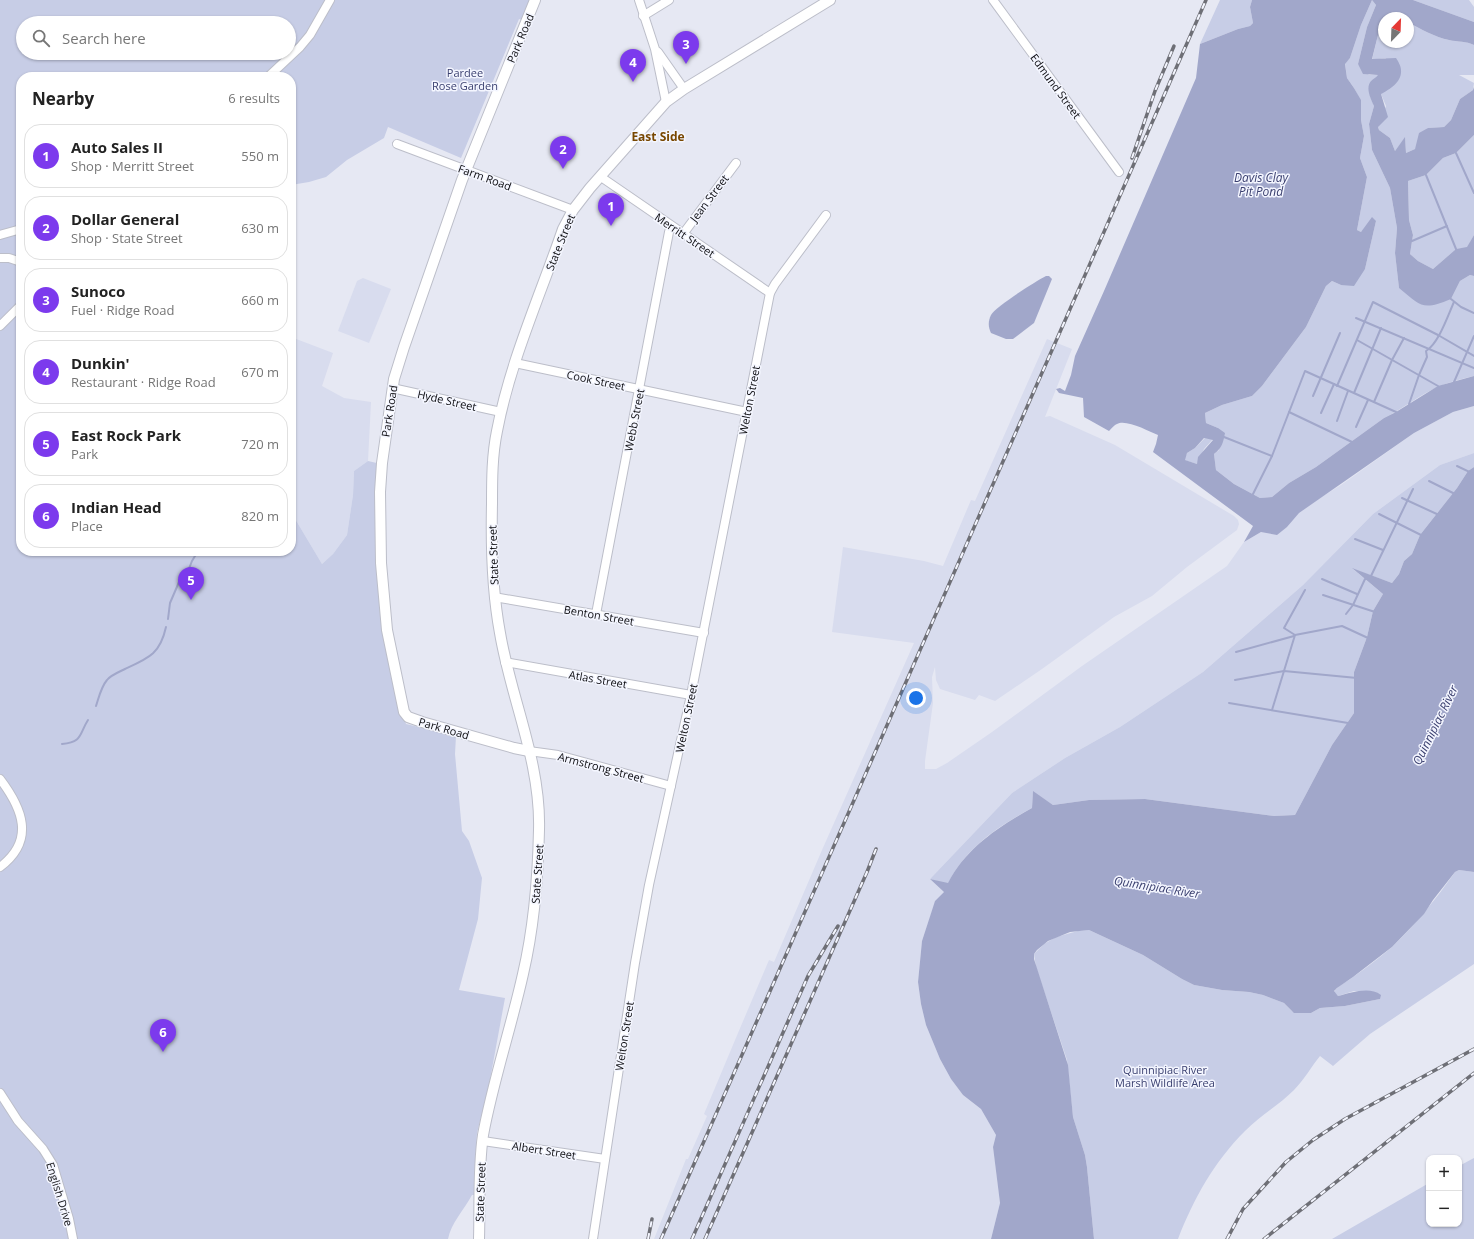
<!DOCTYPE html>
<html lang="en">
<head>
<meta charset="utf-8">
<style>
  :root { --surface:#fff; --page:#f6f6f6; --text:#222; --muted:#767676; --line:#e0e0e0; --accent:#7c3aed }
  body { margin:0; font-family:"Open Sans",sans-serif; background:var(--page); color:var(--text) }
  .controls { position:absolute; right:12px; bottom:12px; display:grid; overflow:hidden; border-radius:8px; box-shadow:0 1px 3px #0004 }
  .controls button { width:36px; height:36px; display:grid; place-items:center; padding:0; border:0; border-bottom:1px solid var(--line); background:var(--surface); color:var(--text); font:20px sans-serif }
  .compass { position:absolute; left:1378px; top:12px; width:36px; height:36px; border-radius:50%; background:var(--surface); box-shadow:0 1px 3px #0004; rotate:23deg }
  .you { position:absolute; left:916px; top:698px; width:14px; height:14px; margin:-10px; border:3px solid #fff; border-radius:50%; background:#1a73e8; box-shadow:0 0 0 6px #1a73e833 }
  .badge { display:grid; place-items:center; width:26px; height:26px; border-radius:50%; background:var(--accent); color:#fff; font-size:13px; font-weight:700 }
  .pin { position:absolute; translate:-50% -33px; filter:drop-shadow(0 1px 2px #0008) }
  .pin::after { content:''; position:absolute; top:21px; width:14px; height:12px; background:inherit; clip-path:polygon(0 0,100% 0,50% 100%) }
  .list { margin:0; padding:0; list-style:none }
  h2 { display:flex; justify-content:space-between; align-items:center; height:52px; margin:0; padding:0 16px; font-size:17px }
  h2 small { font-size:13px; font-weight:400; color:var(--muted) }
  .list li { display:grid; grid-template-columns:26px 1fr auto; gap:12px; align-items:center; box-sizing:border-box; height:64px; margin:0 8px 8px; padding:0 8px; border:1px solid var(--line); border-radius:16px }
  .list b { display:block; font-size:15px; white-space:nowrap }
  .list p { margin:0; font-size:13px; white-space:nowrap; color:var(--muted) }
  .list em { font-size:13px; font-style:normal; color:var(--muted) }
  .icon { flex:none; width:22px; height:22px; fill:none; stroke:currentColor; stroke-width:2; stroke-linecap:round; stroke-linejoin:round }
  .map { position:relative; flex:none; width:1474px; height:1239px; overflow:hidden }
  .search { position:absolute; background:var(--surface); box-shadow:0 1px 3px #0004; left:16px; top:16px; width:280px; height:44px; display:flex; align-items:center; gap:10px; box-sizing:border-box; padding:0 14px; border-radius:22px; color:var(--muted); font-size:15px }
  .panel { position:absolute; background:var(--surface); box-shadow:0 1px 3px #0004; left:16px; top:72px; width:280px; height:484px; border-radius:16px }
  .map>svg:first-child { display:block }
  .built { fill:#d8dcee }
  .green { fill:#c7cde6; fill-rule:evenodd }
  .water { fill:#a1a7ca; fill-rule:evenodd }
  .lines { fill:none; stroke-linecap:round; stroke-linejoin:round }
  .stream { stroke:#a1a7ca; stroke-width:2 }
  .minor-casing { stroke:#bcbec9; stroke-width:10 }
  .major-casing { stroke:#bcbec9; stroke-width:12 }
  .minor { stroke:#fff; stroke-width:8 }
  .major { stroke:#fff; stroke-width:10 }
  .rail-casing { stroke:#6e6f76; stroke-width:3.5 }
  .rail { stroke:#f4f6ff; stroke-width:2; stroke-dasharray:6; stroke-linecap:butt }
  .labels { text-anchor:middle; dominant-baseline:central; stroke-width:3; stroke-linejoin:round; paint-order:stroke }
  .street-label { font-size:11px; fill:#0c0c10; stroke:#f4f6ff }
  .park-label { font-size:11px; fill:#393f6f; stroke:#f4f6ff }
  .neighbourhood-label { font-size:12px; font-weight:bold; fill:#784700; stroke:#f4f6ff }
  .water-label { font-size:12px; font-style:italic; fill:#3a3f6f; stroke:#f4f6ff }
</style>
</head>
<body>
<div class="map">
<svg width="1474" height="1239" viewBox="0 0 1474 1239">
  <rect width="100%" height="100%" fill="#e6e8f3"/>
  <g class="built">
    <path d="M363,278l28,11 -22,54 -31,-12 19,-50z"/>
    <path d="M291,337l42,16 -11,33 22,12 27,4 -3,59 -14,10 -1,24 -6,40 -14,19 -11,10 -31,-52z"/>
    <path d="M1047,339l25,10 -27,68 5,-1 65,29 119,71 4,4 1,4 -2,6 -50,37 -35,29 -38,21 -72,52 -47,32 -16,-6 -4,5 -35,-11 -4,-9 -1,-13 -3,10 1,26 -8,58v8h11l11,-6 45,-31 90,-66 145,-100 17,-24 17,-10 26,-5 11,-14 17,-12 26,-16 73,-52 39,-21 21,-6v47l-34,12 -67,49 -70,71 -100,87 -83,55 -55,31 -53,35 -82,86 14,13 -9,10 -13,39 -4,41 3,22 5,21 14,34 11,20 12,16 18,14 15,26 -3,12 7,56 -9,36h-337l32,-80h2l19,-43 -3,-2 34,-81 31,-73 5,2 48,-112 92,-207 -82,-11 11,-85 81,14 19,5 28,-66 4,1z"/>
  </g>
  <g class="green">
    <path d="M0,0h531l-9,20 -3,-1 -58,139 -73,-31 -4,11 -37,22 -21,17 -17,5 -18,3v-108h-270v474h270v-39l31,52 11,-10 14,-19 6,-40 1,-24 14,-10 13,3 -6,82 11,89 9,58 11,31 50,12 -1,18 7,77 7,10 13,37 -4,41 -19,71 46,8 -16,87 -12,48 -3,44v18h-2c-8,15 -21,28 -24,44h-448zM23,23h266v30h-266z"/>
    <path d="M1220,0h32l-2,7 3,16 -3,3 -12,3 -38,15z"/>
    <path d="M1372,0l4,5 -9,22 -9,37 11,11h10l-3,4 -5,2 -1,15 4,10 -5,18 3,26 18,38 7,40 -2,25 4,35 52,11 9,-18 10,-6 4,1v100c-12,3 -25,6 -36,11 -19,8 -35,22 -54,31l-68,49 -27,16 -17,14 -12,1 -26,-14 -18,-14 -2,-16 5,-4 -1,-22 -12,-5 -1,-10 17,-8 30,-9 10,-10 44,-59 20,-41 6,-5 9,4 24,-16 11,-48 -15,11 -4,-2 10,-53 -7,-19 4,-22 -3,-16v-19l-7,-13 -7,-10 -2,-15 5,-5 11,-33z"/>
    <path d="M1413,0h56l5,7v15z"/>
    <path d="M1384,18v24h24v-20c12,7 27,15 41,18 9,2 17,1 25,5v30h-15l15,8 -1,7 -13,9 -9,21 -7,7 -16,1 -13,21 -9,4 -1,-15 -10,13 -5,-13 -11,-8 -1,-3 8,-21 -5,-12 5,-36 -14,2 7,-29z"/>
    <path d="M1474,135v100l-7,13 -11,1 -23,20 -15,-8 -8,-7 3,-19 -4,-15 -1,-39 18,-6 17,-17 13,-5z"/>
    <path d="M1205,438l8,1 -9,10 -7,15 -13,-4 3,-7 8,-5z"/>
    <path d="M1474,453v14l-6,4 -11,17 -37,47 -8,19 -8,7 -5,13 -7,9 -39,-14 30,25 -10,17 -6,26 -13,35v41l-22,32 -37,70 -21,1 -129,-17 -56,1 -36,5 -20,-13 -1,16c-32,17 -68,41 -84,76l-18,-5 82,-86 53,-35 55,-31 83,-55 100,-87 70,-71 67,-49z"/>
    <path d="M1459,870l15,2v92l-104,70 -37,32 -13,-10c-9,11 -16,24 -26,34 -15,15 -34,26 -49,41 -31,31 -51,67 -67,108h-84l-7,-72 -2,-12 -12,-38 -6,-57 -31,-93 -2,-13 10,-10 12,-7 22,-6 11,-1 54,25 39,24 12,6 28,5 27,2 14,3 21,8 8,8 4,2h15l9,-5 25,-2 35,-7 -5,-7 -21,-1 -16,5 -4,-4c4,-7 13,-10 19,-15 13,-9 27,-20 39,-30 24,-23 44,-48 63,-75z"/>
    <path d="M1474,1158v81h-142l97,-56v41h30v-58z"/>
  </g>
  <g class="water">
    <path d="M1252,0h161l61,22v23c-8,-4 -16,-3 -25,-5 -14,-3 -29,-11 -41,-18v-4c-8,0 -16,-2 -24,0l-5,13 -7,28 24,-1c2,3 5,8 5,12 1,12 -11,19 -20,24l7,23 -10,10 1,3 11,8 5,13 10,-14 1,16 9,-4 4,-16 9,-5 16,-1 7,-7 9,-21 13,-9 1,-3v48l-18,18 -13,5 -17,17 -18,6 1,39 4,15 -3,19 8,7 15,8 23,-20 11,-2 7,-12v41l-4,-1 -10,6 -9,18c-29,12 -30,7 -52,-11l-4,-35 2,-25 -7,-40 -18,-38 -3,-26 5,-18c-3,-7 -9,-18 -3,-25 3,-3 5,-3 7,-6l-15,-1 -5,-10 9,-37 9,-22 -4,-5 -11,25 -11,33 -5,6 2,14 7,10 7,12v20l3,16 -4,22 7,19 -10,53 4,2 11,-15 4,4 -11,48 -11,17 -13,-1 -9,-4 -6,5 -20,41 -44,59 -10,10 -30,9 -17,8 1,10 12,5 7,5c-2,10 -3,15 -11,21l2,16 18,14 26,14 12,-1 17,-14 27,-16 68,-49 12,-6 42,-26 36,-10v30l-21,6 -39,21 -115,80 -12,14 -10,8 -16,-3 -17,10 9,-16 -100,-74 3,-8 2,-9c-10,-4 -32,-16 -41,-11 -3,1 -6,5 -8,7l-25,-14 -1,-19 -24,-5 -3,-4 4,-1 5,3 6,-16 4,-19 29,-65 92,-213 4,-34 38,-15 12,-3 3,-3 -3,-16zM1204,438l9,2 -15,17 -1,7 -12,-4 2,-7 8,-5z"/>
    <path d="M1046,276h3l3,3 -18,44 -21,16h-7l-15,-6c-3,-6 -3,-12 0,-18 4,-8 45,-34 55,-39z"/>
    <path d="M1474,467v405l-15,-2 -4,2 -22,28 -9,14 -32,33 -39,30 -16,11 -3,3 4,5c13,-3 31,-10 43,-1l-1,4 -35,7 -25,2 -9,5h-17l-10,-10 -21,-8 -14,-3 -27,-2 -28,-5 -12,-6 -39,-24 -54,-25 -19,2 -22,9 -11,9 -3,4v5l34,106 5,52 12,38 2,12 7,72h-103l9,-36 -7,-56 3,-12 -15,-26 -18,-14 -12,-16 -11,-20 -14,-34 -5,-21 -3,-22 4,-41 13,-40 9,-9 -14,-13 18,4c17,-34 51,-57 84,-75l1,-17 20,14 36,-5 56,-1 129,17 21,-1 37,-70 22,-32v-41l13,-35 6,-26 10,-17 -31,-26 40,15 7,-9 5,-13 8,-7 8,-19 37,-47 11,-17z"/>
  </g>
  <g class="lines">
    <g class="stream">
      <path d="M1456,153l18,40"/>
      <path d="M1426,175l30,74"/>
      <path d="M1412,241l35,-15"/>
      <path d="M1451,299l10,8 13,6"/>
      <path d="M1356,318l118,50"/>
      <path d="M1357,340l81,46"/>
      <path d="M1454,382l20,-46"/>
      <path d="M1337,386l36,-84 65,33 36,21"/>
      <path d="M1354,393l27,-65"/>
      <path d="M1313,396l27,-63"/>
      <path d="M1374,402l18,-42 12,-22"/>
      <path d="M1409,404l10,-29 8,-18 -1,-6c13,-8 22,-36 28,-49"/>
      <path d="M1289,412l63,30"/>
      <path d="M1321,413l13,-29"/>
      <path d="M1337,421l11,-30"/>
      <path d="M1356,427l12,-27"/>
      <path d="M1224,437l48,19 33,-85 91,41"/>
      <path d="M1457,466l17,8"/>
      <path d="M1429,481l26,13"/>
      <path d="M1253,494l19,-38"/>
      <path d="M1402,498l37,17"/>
      <path d="M1379,514l42,21"/>
      <path d="M1355,539l28,11"/>
      <path d="M1371,576l42,-87"/>
      <path d="M1322,579l35,15"/>
      <path d="M1305,590l-21,38 11,7 47,-9 26,12"/>
      <path d="M1323,595l52,17"/>
      <path d="M1346,614l7,-9 12,-26h2"/>
      <path d="M168,619l2,-16 9,-21 7,-6 6,-15 6,-10"/>
      <path d="M1236,652l58,-16"/>
      <path d="M1235,680l49,-9 73,7"/>
      <path d="M1229,703l119,20"/>
      <path d="M96,706c3,-9 5,-19 11,-26 4,-5 12,-8 18,-11 24,-11 35,-15 41,-42"/>
      <path d="M1272,710l23,-75"/>
      <path d="M62,744c21,-2 17,-10 26,-24"/>
    </g>
    <g class="minor-casing">
      <g id="minor">
        <path d="M639,0l16,49 11,53"/>
        <path d="M993,0l126,172"/>
        <path d="M643,16l26,-16"/>
        <path d="M658,52l26,37"/>
        <path d="M268,77l32,-30 10,-12 20,-35"/>
        <path d="M397,144l176,66"/>
        <path d="M601,177l169,116"/>
        <path d="M683,234l53,-71"/>
        <path d="M0,235l21,-6"/>
        <path d="M0,258h9l12,4"/>
        <path d="M0,326l21,-21"/>
        <path d="M515,363l232,49"/>
        <path d="M392,388l109,24"/>
        <path d="M494,597l210,36"/>
        <path d="M596,614l73,-382 2,-6"/>
        <path d="M505,662l186,33"/>
        <path d="M529,751l29,4 113,31"/>
        <path d="M0,779c22,29 36,61 0,88"/>
        <path d="M0,1093l18,28 25,28 10,16 16,54 4,20"/>
        <path d="M483,1141l122,18"/>
        <path d="M593,1239l42,-276 14,-78 42,-190 79,-402 5,-9 51,-69"/>
      </g>
    </g>
    <g class="major-casing">
      <g id="major">
        <path d="M529,751l-15,-3 -92,-26 -14,-5 -4,-5 -17,-82 -6,-67 -1,-71 2,-29 12,-84 10,-32 58,-167 73,-180"/>
        <path d="M479,1239c1,-34 -1,-70 4,-104 10,-54 28,-107 40,-161 11,-47 15,-95 16,-144 2,-68 -28,-131 -39,-197 -8,-43 -9,-86 -8,-129 0,-24 0,-49 5,-73 13,-69 43,-135 66,-202l10,-19 17,-22 76,-86 18,-13 146,-89"/>
      </g>
    </g>
    <use href="#minor" class="minor"/>
    <use href="#major" class="major"/>
    <g class="rail-casing">
      <g id="rail">
        <path d="M1132,158l23,-67 19,-45"/>
        <path d="M648,1239l4,-20"/>
        <path d="M661,1239l545,-1239"/>
        <path d="M692,1239l116,-263 30,-50"/>
        <path d="M705,1239l162,-367 9,-23"/>
        <path d="M1227,1239l16,-30 43,-47 27,-22 32,-21 129,-70"/>
        <path d="M1264,1239l210,-166"/>
      </g>
    </g>
    <use href="#rail" class="rail"/>
  </g>
  <g class="labels">
    <g class="street-label">
      <text transform="translate(520 38) rotate(-67)">Park Road</text>
      <text transform="translate(1056 86) rotate(54)">Edmund Street</text>
      <text transform="translate(485 177) rotate(20)">Farm Road</text>
      <text transform="translate(709 198) rotate(-53)">Jean Street</text>
      <text transform="translate(685 235) rotate(34)">Merritt Street</text>
      <text transform="translate(560 242) rotate(-68)">State Street</text>
      <text transform="translate(596 380) rotate(12)">Cook Street</text>
      <text transform="translate(447 400) rotate(13)">Hyde Street</text>
      <text transform="translate(749 400) rotate(-79)">Welton Street</text>
      <text transform="translate(389 411) rotate(-81)">Park Road</text>
      <text transform="translate(634 420) rotate(-79)">Webb Street</text>
      <text transform="translate(493 555) rotate(-92)">State Street</text>
      <text transform="translate(599 615) rotate(10)">Benton Street</text>
      <text transform="translate(598 679) rotate(10)">Atlas Street</text>
      <text transform="translate(686 718) rotate(-78)">Welton Street</text>
      <text transform="translate(444 728) rotate(16)">Park Road</text>
      <text transform="translate(601 767) rotate(15)">Armstrong Street</text>
      <text transform="translate(537 874) rotate(-86)">State Street</text>
      <text transform="translate(624 1036) rotate(-81)">Welton Street</text>
      <text transform="translate(544 1150) rotate(9)">Albert Street</text>
      <text transform="translate(480 1192) rotate(-88)">State Street</text>
      <text transform="translate(60 1194) rotate(73)">English Drive</text>
    </g>
    <g class="park-label">
      <text x="465" y="72">Pardee<tspan x="465" dy="13">Rose Garden</tspan></text>
      <text x="1165" y="1069">Quinnipiac River<tspan x="1165" dy="13">Marsh Wildlife Area</tspan></text>
    </g>
    <g class="neighbourhood-label">
      <text x="658" y="136">East Side</text>
    </g>
    <g class="water-label">
      <text x="1261" y="177">Davis Clay<tspan x="1261" dy="14">Pit Pond</tspan></text>
      <text transform="translate(1435 725) rotate(-64)">Quinnipiac River</text>
      <text transform="translate(1157 887) rotate(9)">Quinnipiac River</text>
    </g>
  </g>
</svg>
<div class="controls">
<button>+</button>
<button>−</button>
</div>
<svg class="compass" viewBox="-18 -18 36 36"><path d="M0-13l5 13h-10z" fill="#e53935"/><path d="M0 13l5-13h-10z" fill="#767676"/></svg>
<div class="you"></div>
<div class="pin badge" style="left:611px;top:226px">1</div>
<div class="pin badge" style="left:563px;top:169px">2</div>
<div class="pin badge" style="left:686px;top:64px">3</div>
<div class="pin badge" style="left:633px;top:82px">4</div>
<div class="pin badge" style="left:191px;top:600px">5</div>
<div class="pin badge" style="left:163px;top:1052px">6</div>
<div class="search"><svg class="icon" aria-label="search" viewBox="0 0 24 24"><circle cx="10" cy="10" r="6"/><path d="M15 15l6 6"/></svg>Search here</div>
<section class="panel">
<h2>Nearby<small>6 results</small></h2>
<ul class="list">
<li><span class="badge">1</span><div><b>Auto Sales II</b><p>Shop · Merritt Street</p></div><em>550 m</em></li>
<li><span class="badge">2</span><div><b>Dollar General</b><p>Shop · State Street</p></div><em>630 m</em></li>
<li><span class="badge">3</span><div><b>Sunoco</b><p>Fuel · Ridge Road</p></div><em>660 m</em></li>
<li><span class="badge">4</span><div><b>Dunkin'</b><p>Restaurant · Ridge Road</p></div><em>670 m</em></li>
<li><span class="badge">5</span><div><b>East Rock Park</b><p>Park</p></div><em>720 m</em></li>
<li><span class="badge">6</span><div><b>Indian Head</b><p>Place</p></div><em>820 m</em></li>
</ul>
</section>
</div>
</body>
</html>
